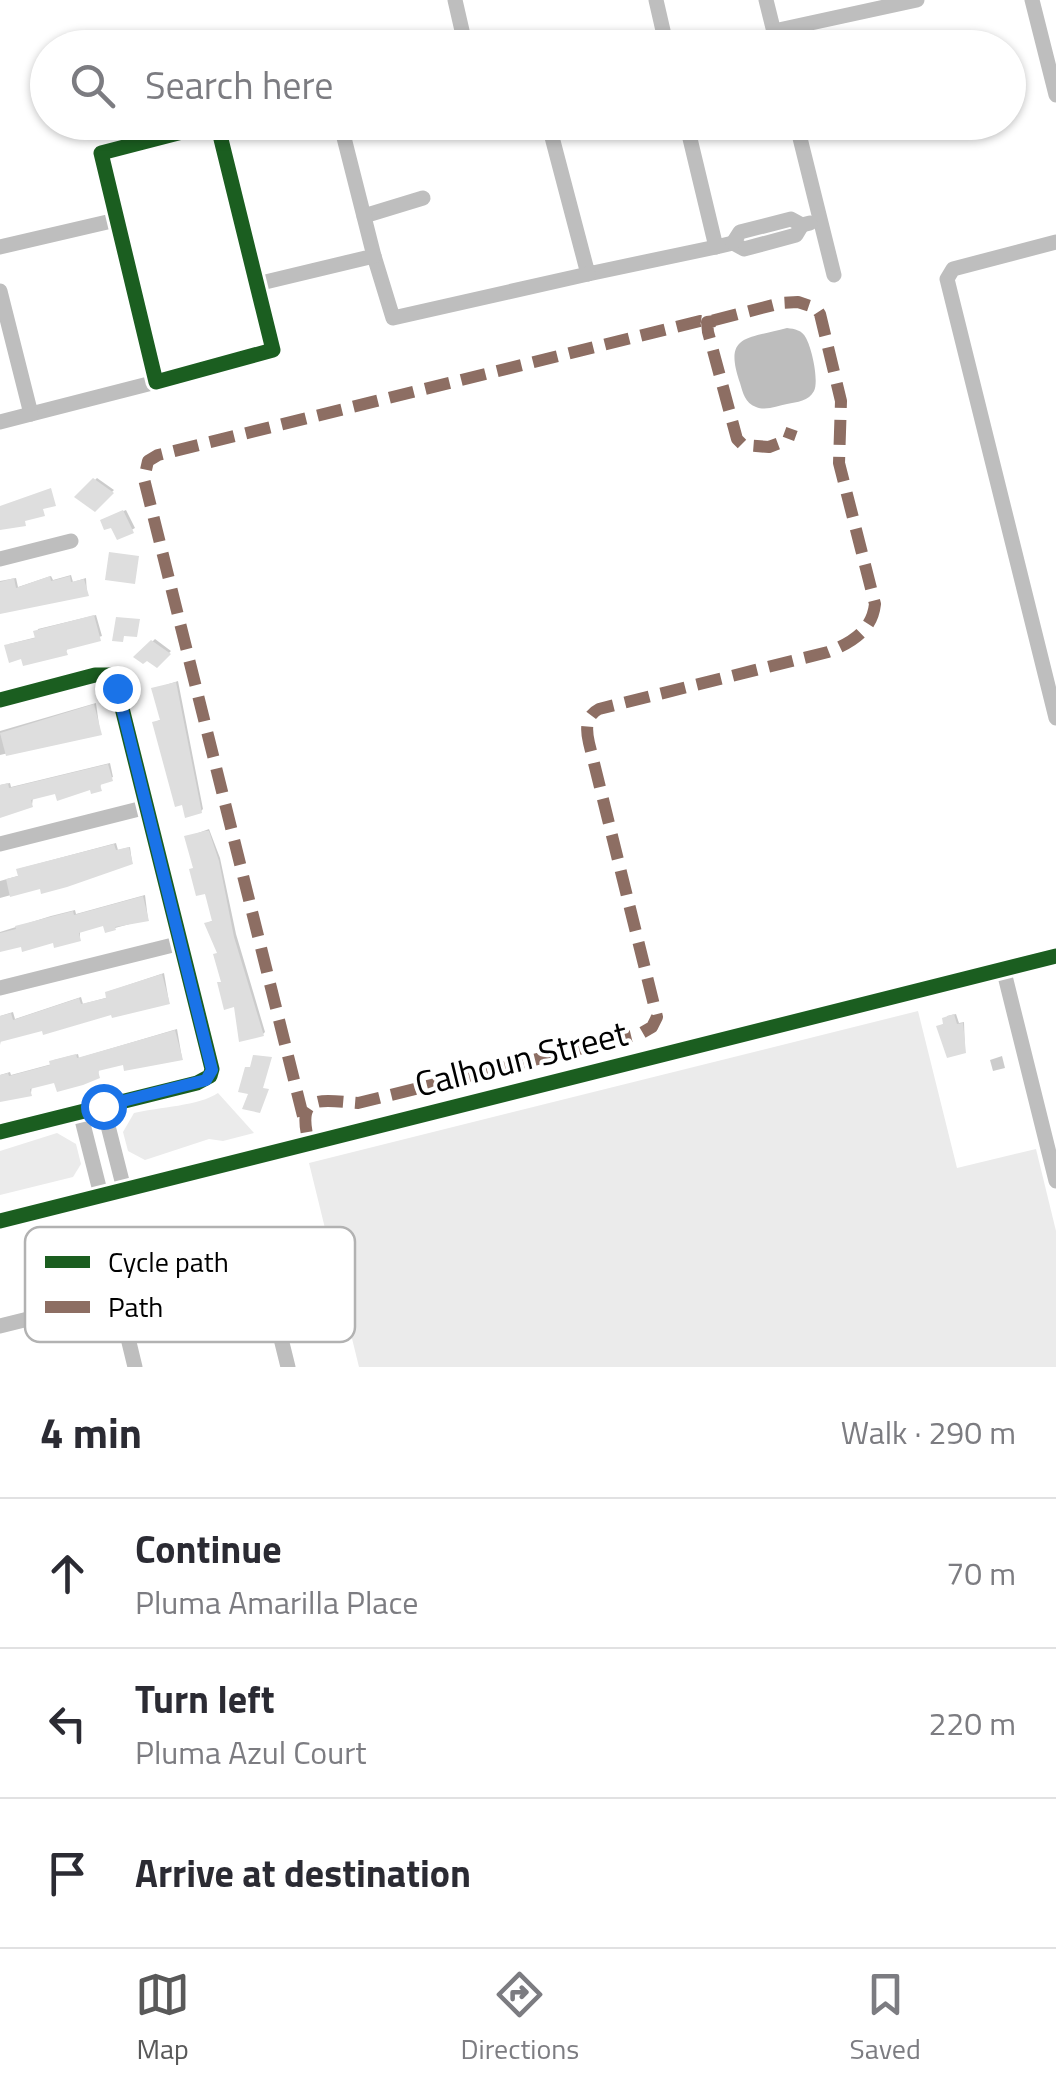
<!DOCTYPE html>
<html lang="en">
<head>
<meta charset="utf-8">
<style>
  :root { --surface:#fff; --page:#f2f2f3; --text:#2b2b33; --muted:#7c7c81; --line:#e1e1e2; --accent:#595959 }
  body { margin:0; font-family:"Titillium Web",sans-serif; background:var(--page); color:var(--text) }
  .stop { position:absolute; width:30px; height:30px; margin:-22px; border:8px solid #1a73e8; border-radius:50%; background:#fff }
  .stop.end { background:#1a73e8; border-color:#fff; box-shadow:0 2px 10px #0008 }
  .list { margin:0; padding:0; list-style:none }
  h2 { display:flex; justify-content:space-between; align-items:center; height:130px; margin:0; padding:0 40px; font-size:42px }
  h2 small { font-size:32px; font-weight:400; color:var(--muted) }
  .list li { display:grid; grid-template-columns:65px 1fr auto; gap:30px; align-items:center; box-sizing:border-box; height:150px; padding:0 40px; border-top:2px solid var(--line) }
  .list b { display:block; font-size:38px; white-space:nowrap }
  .list p { margin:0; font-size:32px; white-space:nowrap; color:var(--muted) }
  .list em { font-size:32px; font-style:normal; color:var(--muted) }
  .icon { flex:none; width:55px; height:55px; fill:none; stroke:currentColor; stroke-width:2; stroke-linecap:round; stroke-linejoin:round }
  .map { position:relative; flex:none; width:1056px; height:1367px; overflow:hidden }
  .search { position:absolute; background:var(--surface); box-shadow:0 2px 8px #0004; left:30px; right:30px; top:30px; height:110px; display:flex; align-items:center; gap:25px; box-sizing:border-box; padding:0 35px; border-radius:55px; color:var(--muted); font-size:38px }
  .sheet { height:580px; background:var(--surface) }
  nav { display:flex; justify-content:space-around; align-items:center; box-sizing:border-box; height:140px; border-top:2px solid var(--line); background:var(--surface); font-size:28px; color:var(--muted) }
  nav a { display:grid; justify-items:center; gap:5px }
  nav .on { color:var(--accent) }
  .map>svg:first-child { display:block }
  .green { fill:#ebebeb }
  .water { fill:#bdbdbd }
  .shadow { fill:#0003 }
  .building { fill:#dedede }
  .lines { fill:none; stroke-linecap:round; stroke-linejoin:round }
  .minor { stroke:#bebebe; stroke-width:15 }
  .quiet { stroke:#8d6e63; stroke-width:12; stroke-dasharray:25 12; stroke-linecap:butt }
  .cycleway-casing { stroke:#fff; stroke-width:21 }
  .cycleway { stroke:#1b5e20; stroke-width:15 }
  .route { stroke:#1a73e8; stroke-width:12 }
  .labels { text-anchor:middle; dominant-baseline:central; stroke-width:8; stroke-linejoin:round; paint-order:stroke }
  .street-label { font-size:35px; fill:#000; stroke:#fff }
  .key { fill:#fff; stroke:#b2b2b2; stroke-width:2.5 }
  .key-label { font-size:28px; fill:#000 }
</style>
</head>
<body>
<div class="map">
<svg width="1056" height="1367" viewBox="0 0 1056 1367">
  <rect width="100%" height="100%" fill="#fff"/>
  <g class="green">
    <path d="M918,1011l39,157 79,-19 20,82v136h-697l-50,-204z"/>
    <path d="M218,1093l36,40 -31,8 -14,-2 -64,21 -17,-9 -5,-19 11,-19c25,-6 65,-7 84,-20z"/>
    <path d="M57,1133l19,11 5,20 -8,13 -73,18v-44z"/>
  </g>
  <path class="water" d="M787,328c8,1 15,2 19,10 6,11 13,43 8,53 -5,10 -17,11 -27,13 -10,2 -21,7 -31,3 -11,-4 -13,-14 -16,-24 -17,-49 7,-44 47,-55z"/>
  <g class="shadow">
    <path d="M97,478l17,12 -19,19 -17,-12z"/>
    <path d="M126,510l9,18 -17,9 -13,-18z"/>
    <path d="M71,575l2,7 13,-4 1,16 -87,18v-31l16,-3 2,9 33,-11 2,4z"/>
    <path d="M96,615l6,21 -34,11 -2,5 -57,-8 28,-7 1,-8z"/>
    <path d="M155,639l16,12 -14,14 -10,-8h-10z"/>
    <path d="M178,681l25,128 -2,2 -46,-89 7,-3 -8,-30z"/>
    <path d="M96,703l4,29 -100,23v-24z"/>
    <path d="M110,763l3,14 -12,5 -1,7 -9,-2 -34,4 -24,7 -1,7 -32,10v-30l10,-2 1,4z"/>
    <path d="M209,829l11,29 16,76 29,98 -2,2 -27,-30 -29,-81 7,-3 -27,-83z"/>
    <path d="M116,843l2,7 12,-3 2,15 -132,36v-17l21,-6 1,-7z"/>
    <path d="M145,895l3,24 -33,9 -10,-5 -25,7v9l-58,5 -22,5v-17l51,-16 24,-6 1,4z"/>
    <path d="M164,973l5,29 -125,26 -43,11 -1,6v-29l13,-4 2,7 66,-22 2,7 26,-7 1,-6z"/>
    <path d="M956,1014l3,9 5,-1 1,28 -26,-24 7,-3 1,-7z"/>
    <path d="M177,1029l5,29 -58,4 -25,6 -1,8 -42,4 -24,6 -1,7 -31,7v-25l10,-3 1,3 41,-11 2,-4 24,-6 1,4z"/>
    <path d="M1002,1056l3,12 -12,3 -3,-11z"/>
  </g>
  <g class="building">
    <path d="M93,478l21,15 -19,19 -21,-15z"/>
    <path d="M51,488l5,18 -13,3 2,7 -20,5 1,5 -26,4v-24z"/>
    <path d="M123,510l11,23 -17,7 -6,-12 -7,2 -4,-10z"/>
    <path d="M109,552l30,4 -4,28 -30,-4z"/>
    <path d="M50,576l1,5 19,-5 1,6 13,-3 5,17 -89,18v-32l14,-4 2,10z"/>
    <path d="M94,615l7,26 -35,9 2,5 -45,11 -2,-7 -12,4 -5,-18 31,-7 -2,-7z"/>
    <path d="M116,617l24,2 -3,18 -13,-1 -1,6 -11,-1z"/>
    <path d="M151,640l20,14 -14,14 -10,-7 -4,3 -10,-7z"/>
    <path d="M176,682l26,131 -17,5 -3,-13 -7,2 -23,-85 8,-2 -9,-32z"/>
    <path d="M94,704l8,31 -96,21 -6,-23z"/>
    <path d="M108,764l5,17 -13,4 2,6 -11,3 -1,-4 -33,11 -2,-7 -24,6 2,7 -33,11v-33l8,-2 1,5z"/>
    <path d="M205,831h4l10,30 15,76 30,99 -25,6 -5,-35 -10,3 -7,-28h4l-8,-28 4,-1 -13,-30 8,-2 -7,-27 -9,2 -7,-27 4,-1 -9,-32z"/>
    <path d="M114,844l2,6 13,-3 4,17 -66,23 -26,7 -1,-5 -30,8 -4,-18 12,-3 -2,-7z"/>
    <path d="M143,896l6,25 -34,6 1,3 -11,3 -2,-7 -24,7 2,8 -27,7 -1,-5 -31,9 -1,-5 -21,5v-19l16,-4 -1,-3 58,-15 1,4z"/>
    <path d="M162,974l8,30 -58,14 -1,-3 -68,20 -1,-4 -42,11v-26l11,-3 2,7 66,-22 2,6 25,-6 -1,-6z"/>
    <path d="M954,1014l3,10 6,-1 3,30 -19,5 -11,-32 7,-2 -1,-6z"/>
    <path d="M175,1030l8,30 -59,11 -1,-6 -25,6 2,7 -17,7 -26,7 -3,-9 -24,6 2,7 -32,6v-27l8,-2 1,3 41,-11 -1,-4 27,-7 1,4z"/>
    <path d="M253,1055l19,2 -9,31 6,1 -9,24 -18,-4 6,-15 -10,-2 7,-25h5z"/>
  </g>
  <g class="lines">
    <g class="minor">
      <path d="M455,0l11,48"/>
      <path d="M656,0l11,48"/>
      <path d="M766,0l12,48"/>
      <path d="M1032,0l24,95"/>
      <path d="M774,31l143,-31"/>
      <path d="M548,122l40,152 128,-27"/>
      <path d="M686,122l30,125 17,-4 11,6 52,-14 6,-10"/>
      <path d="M796,122l38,153"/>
      <path d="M217,123l56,227 -117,32 -55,-229 116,-30 4,-1"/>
      <path d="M364,216l59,-18"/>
      <path d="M1056,242l-103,27 -6,10 109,439"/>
      <path d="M733,243l7,-11 51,-13 11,6 8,-2"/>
      <path d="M0,247l116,-27"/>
      <path d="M374,256l19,62 195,-44"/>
      <path d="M257,284l117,-28 -34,-134"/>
      <path d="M0,291l31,123 125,-32"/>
      <path d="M0,422l31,-8"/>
      <path d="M0,559l71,-18"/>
      <path d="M0,700l95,-25h15l5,5 97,389 -2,7 -13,7 -197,49"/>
      <path d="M0,844l147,-37"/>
      <path d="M1003,968l53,213"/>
      <path d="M0,988l181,-45"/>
      <path d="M103,1106l21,83"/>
      <path d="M80,1112l21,83"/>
      <path d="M0,1221l1056,-265"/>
      <path d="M118,1297l17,70"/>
      <path d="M0,1326l254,-63 10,7 24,97"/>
    </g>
    <g class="quiet">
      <path d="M715,321l-8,1 1,10 29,107 6,6 26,2 19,-7 4,-11"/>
      <path d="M303,1116l-159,-637 4,-18 10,-6 542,-134 7,1 74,-19 17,-1 18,6 4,6 21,87 -2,62 36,141c-3,27 -24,39 -47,48l-229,57c-14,7 -13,21 -10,34l68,274 -5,10 -12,7 -282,69c-39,-3 -62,-10 -49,40"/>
    </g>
    <g class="cycleway-casing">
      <g id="cycleway">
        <path d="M217,123l56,227 -117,32 -55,-229 116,-30 4,-1"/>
        <path d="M0,700l95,-25h15l5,5 97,389 -2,7 -13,7 -197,49"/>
        <path d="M0,1221l1056,-265"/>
      </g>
    </g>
    <use href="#cycleway" class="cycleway"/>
  </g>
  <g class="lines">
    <path class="route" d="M103,1106l103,-26 6,-10 -95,-382"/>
  </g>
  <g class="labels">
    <g class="street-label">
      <text transform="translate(521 1058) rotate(-14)">Calhoun Street</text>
    </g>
  </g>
  <rect x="25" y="1227" width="330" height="115" rx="15" class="key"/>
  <rect x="45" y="1256" width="45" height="12" fill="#1b5e20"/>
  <rect x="45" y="1301" width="45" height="12" fill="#8d6e63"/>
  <g class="key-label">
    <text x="108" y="1272">Cycle path</text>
    <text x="108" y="1317">Path</text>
  </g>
</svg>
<div class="stop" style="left:103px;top:1106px"></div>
<div class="stop end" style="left:117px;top:688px"></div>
<div class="search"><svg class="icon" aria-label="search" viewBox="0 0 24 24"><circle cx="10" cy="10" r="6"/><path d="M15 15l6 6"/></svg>Search here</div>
</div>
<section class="sheet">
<h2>4 min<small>Walk · 290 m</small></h2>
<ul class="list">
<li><svg class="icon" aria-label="ahead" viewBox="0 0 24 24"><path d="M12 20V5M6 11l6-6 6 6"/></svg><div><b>Continue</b><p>Pluma Amarilla Place</p></div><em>70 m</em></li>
<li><svg class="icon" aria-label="left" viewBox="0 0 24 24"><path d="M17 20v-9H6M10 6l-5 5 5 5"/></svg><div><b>Turn left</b><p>Pluma Azul Court</p></div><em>220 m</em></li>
<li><svg class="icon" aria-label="arrive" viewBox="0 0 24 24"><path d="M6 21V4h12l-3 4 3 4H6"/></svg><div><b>Arrive at destination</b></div></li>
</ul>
</section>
<nav>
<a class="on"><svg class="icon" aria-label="map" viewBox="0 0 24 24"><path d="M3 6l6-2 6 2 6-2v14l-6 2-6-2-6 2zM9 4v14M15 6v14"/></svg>Map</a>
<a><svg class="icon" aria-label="directions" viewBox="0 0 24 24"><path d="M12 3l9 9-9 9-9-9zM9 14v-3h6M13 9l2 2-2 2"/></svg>Directions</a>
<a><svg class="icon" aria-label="saved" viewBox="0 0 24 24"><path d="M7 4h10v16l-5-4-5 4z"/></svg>Saved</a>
</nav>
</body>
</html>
